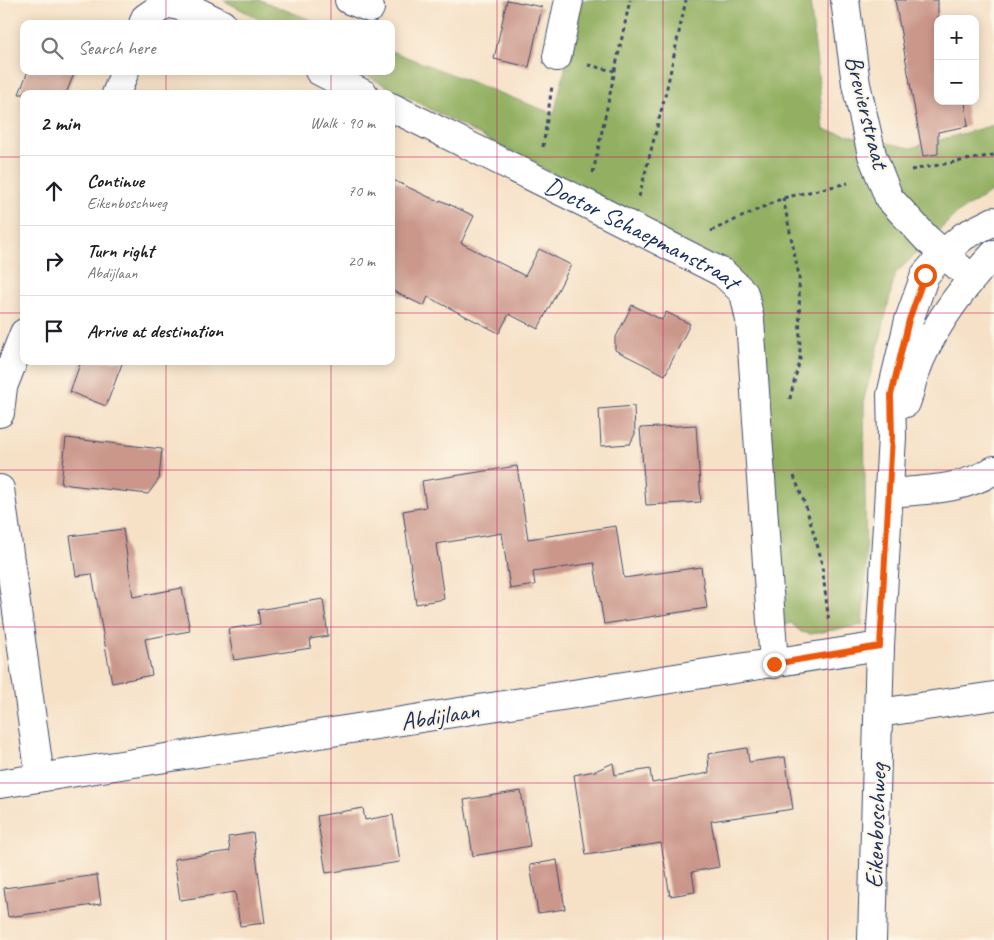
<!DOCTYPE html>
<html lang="en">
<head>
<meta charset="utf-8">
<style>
  :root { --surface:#fff; --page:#f6f6f6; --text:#202124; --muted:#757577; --line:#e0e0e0 }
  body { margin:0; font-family:Caveat,sans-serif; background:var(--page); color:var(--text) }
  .controls { position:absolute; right:15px; top:15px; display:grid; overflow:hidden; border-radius:10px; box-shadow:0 2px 12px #0003 }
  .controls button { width:45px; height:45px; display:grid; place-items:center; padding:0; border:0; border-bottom:1px solid var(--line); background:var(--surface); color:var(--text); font:25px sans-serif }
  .stop { position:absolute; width:15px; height:15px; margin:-11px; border:4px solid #ea580c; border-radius:50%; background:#fff }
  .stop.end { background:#ea580c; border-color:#fff; box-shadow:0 1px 5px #0008 }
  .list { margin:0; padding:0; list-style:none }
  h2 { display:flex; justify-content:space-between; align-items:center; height:65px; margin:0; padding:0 20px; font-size:21px }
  h2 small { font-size:16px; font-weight:400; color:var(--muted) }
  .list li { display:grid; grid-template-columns:32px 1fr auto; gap:15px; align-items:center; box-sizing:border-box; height:70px; padding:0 20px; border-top:1px solid var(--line) }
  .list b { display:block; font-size:19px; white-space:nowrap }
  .list p { margin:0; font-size:16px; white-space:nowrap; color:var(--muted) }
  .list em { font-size:16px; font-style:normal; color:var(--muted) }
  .icon { flex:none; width:28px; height:28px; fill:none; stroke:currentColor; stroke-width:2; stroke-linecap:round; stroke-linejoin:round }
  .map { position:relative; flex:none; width:994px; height:940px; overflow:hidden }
  .search { position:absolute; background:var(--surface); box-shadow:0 2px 12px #0003; left:20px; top:20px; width:375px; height:55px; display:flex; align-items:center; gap:12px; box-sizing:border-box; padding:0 18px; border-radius:10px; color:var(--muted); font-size:19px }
  .panel { position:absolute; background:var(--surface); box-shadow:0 2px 12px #0003; left:20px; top:90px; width:375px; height:275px; border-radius:10px }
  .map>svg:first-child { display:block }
  .forest { fill:#93b062; stroke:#577060 }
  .building { fill:#cb978b }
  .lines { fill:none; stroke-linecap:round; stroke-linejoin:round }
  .minor-casing { stroke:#3c4a6e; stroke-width:30 }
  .path { stroke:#3c4a6e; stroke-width:3; stroke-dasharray:4 4; stroke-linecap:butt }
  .minor { stroke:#fff; stroke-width:28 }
  .route { stroke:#ea580c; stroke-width:6 }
  .grid { fill:none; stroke:#c2185b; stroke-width:1; stroke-opacity:0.55 }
  .labels { text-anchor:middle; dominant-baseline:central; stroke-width:4; stroke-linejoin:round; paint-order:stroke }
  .street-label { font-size:25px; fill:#1b2f5e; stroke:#fcf5e5 }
</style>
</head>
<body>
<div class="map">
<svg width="994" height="940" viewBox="0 0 994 940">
  <rect width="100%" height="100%" fill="#fcf5e5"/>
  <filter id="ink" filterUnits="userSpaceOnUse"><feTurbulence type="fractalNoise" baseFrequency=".02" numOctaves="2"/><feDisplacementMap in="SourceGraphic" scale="10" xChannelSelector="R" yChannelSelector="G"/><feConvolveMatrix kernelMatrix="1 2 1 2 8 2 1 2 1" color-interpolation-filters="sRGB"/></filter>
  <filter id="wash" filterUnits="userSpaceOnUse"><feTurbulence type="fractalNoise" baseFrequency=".0096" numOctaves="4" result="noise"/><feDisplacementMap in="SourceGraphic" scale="20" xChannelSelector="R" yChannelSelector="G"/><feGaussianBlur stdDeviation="1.12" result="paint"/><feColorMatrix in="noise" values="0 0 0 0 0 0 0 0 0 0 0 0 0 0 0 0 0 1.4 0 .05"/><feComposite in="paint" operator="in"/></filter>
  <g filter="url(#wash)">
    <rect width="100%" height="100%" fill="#f6e1c7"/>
    <g class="forest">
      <path d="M223,0h37l61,24h-53z"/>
      <path d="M582,0h228l14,130 87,18 83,-23v65l-38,24 -61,60 -14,62 -17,63 2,171 -4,55 -51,9 -10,-2 -10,-9 -10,4 -49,-359 -374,-197h33v-20l163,63z"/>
    </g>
    <g id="blocks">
      <g class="building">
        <path d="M507,0l35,7 -13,60 -35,-8z"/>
        <path d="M895,0h43v101h27l3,25 -30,6v22l-15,2z"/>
        <path d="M28,71h47l-9,23h-47z"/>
        <path d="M391,179l48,23 1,-2 34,16 -13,27 64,33 14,-27 32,16 -33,64 -29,-15 -10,19 -71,-36 -4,9 -33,-16z"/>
        <path d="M632,305l30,15 4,-8 24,12 -25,51 -50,-25v-11z"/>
        <path d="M81,361h42l-17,45 -36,-14z"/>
        <path d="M634,406l1,28 -5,10 -29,2 -2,-37z"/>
        <path d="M696,425l5,77 -55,3 -6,-77z"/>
        <path d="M66,438l96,11 -3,30 -11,15 -87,-10z"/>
        <path d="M517,466l11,73 88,-13 8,52 77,-11 6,41 -103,16 -10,-61 -61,9 2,13 -25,4 -8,-56 -66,11 8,55 -28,5 -13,-93 23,-4 -4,-26z"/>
        <path d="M123,529l10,68 49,-9 8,43 -45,8 7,36 -40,8 -20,-109 -16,2 -6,-40z"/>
        <path d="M323,599l5,37 -18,3 1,9 -77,12 -6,-31 32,-5 -2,-14z"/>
        <path d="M747,748l2,14 36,-5 8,52 -82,12 8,46 -27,5 3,20 -25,4 -9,-53 -75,12 -12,-80 21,-4 18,-8 2,12 35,-6 2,14 57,-10 -1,-19z"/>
        <path d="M521,791l9,55 -57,10 -9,-56z"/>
        <path d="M363,808l2,12 28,-5 7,47 -74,11 -9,-57z"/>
        <path d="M253,833l12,90 -25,3 -5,-34 -55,8 -6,-41 56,-8 -2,-14z"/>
        <path d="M557,860l8,49 -27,4 -8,-48z"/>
        <path d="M97,875l4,29 -93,13 -4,-29z"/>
      </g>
    </g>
  </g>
  <g filter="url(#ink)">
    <use href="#blocks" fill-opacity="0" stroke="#3c4a6e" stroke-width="1"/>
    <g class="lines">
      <g class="minor-casing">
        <g id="minor">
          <path d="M349,0l21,8"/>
          <path d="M845,0l11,84 16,71 17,43 37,40 45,40"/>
          <path d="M143,24l2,-6 22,-15 27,7 28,14"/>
          <path d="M557,57l12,-57"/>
          <path d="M319,71l45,23"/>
          <path d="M116,94l9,-23"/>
          <path id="s1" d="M391,107l196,97 136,69 21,20 6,27 24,344"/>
          <path d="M906,403c4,-10 5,-20 9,-30 16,-44 47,-85 79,-119"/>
          <path d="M0,413l3,-26 21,-54"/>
          <path d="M0,489l40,288"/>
          <path d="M889,493c35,-3 75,-3 105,-23"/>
          <path d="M879,713l115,-17"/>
          <path d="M0,784l880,-138"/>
          <path d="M872,940l8,-294 12,-209 -1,-42 18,-75 16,-45 19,-22 20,-17 30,-15"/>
        </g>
      </g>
      <g class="path">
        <path d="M588,65l26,6"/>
        <path d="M543,147l9,-61"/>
        <path d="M911,170l83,-15"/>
        <path d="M593,173l37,-173"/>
        <path d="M639,197l27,-105 20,-92"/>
        <path d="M783,198l16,78 1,83 -11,43"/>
        <path d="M711,231l72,-33 65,-15"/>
        <path d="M794,476l12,31 15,51 8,65"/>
      </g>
      <use href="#minor" class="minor"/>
    </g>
  </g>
  <g class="lines" filter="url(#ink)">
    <path class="route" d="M774,664l106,-18 12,-209 -1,-42 18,-75 16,-45"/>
  </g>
  <path class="grid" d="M166,0v24M331,0v24M497,0v940M663,0v940M828,0v940M166,71v23M331,71v23M0,157h24M391,157h603M0,313h24M391,313h603M166,361v579M331,361v579M0,470h994M0,627h994M0,783h994"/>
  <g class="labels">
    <g class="street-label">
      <text transform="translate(867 112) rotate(76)">Brevierstraat</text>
      <text stroke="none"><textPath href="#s1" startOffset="281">Doctor Schaepmanstraat</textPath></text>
      <text transform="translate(440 716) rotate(-9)">Abdijlaan</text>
      <text transform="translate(876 826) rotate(-88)">Eikenboschweg</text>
    </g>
  </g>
</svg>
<div class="controls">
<button>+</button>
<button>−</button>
</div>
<div class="stop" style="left:925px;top:275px"></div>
<div class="stop end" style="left:774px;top:664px"></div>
<div class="search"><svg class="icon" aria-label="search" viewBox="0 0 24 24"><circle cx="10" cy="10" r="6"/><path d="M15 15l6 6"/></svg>Search here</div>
<section class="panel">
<h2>2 min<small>Walk · 90 m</small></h2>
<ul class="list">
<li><svg class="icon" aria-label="ahead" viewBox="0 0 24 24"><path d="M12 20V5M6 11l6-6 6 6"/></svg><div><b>Continue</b><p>Eikenboschweg</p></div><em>70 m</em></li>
<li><svg class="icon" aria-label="right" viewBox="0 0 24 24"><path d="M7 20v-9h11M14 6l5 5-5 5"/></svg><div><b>Turn right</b><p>Abdijlaan</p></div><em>20 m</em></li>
<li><svg class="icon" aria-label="arrive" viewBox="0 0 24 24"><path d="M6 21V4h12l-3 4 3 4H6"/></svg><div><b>Arrive at destination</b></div></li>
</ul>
</section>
</div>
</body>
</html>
